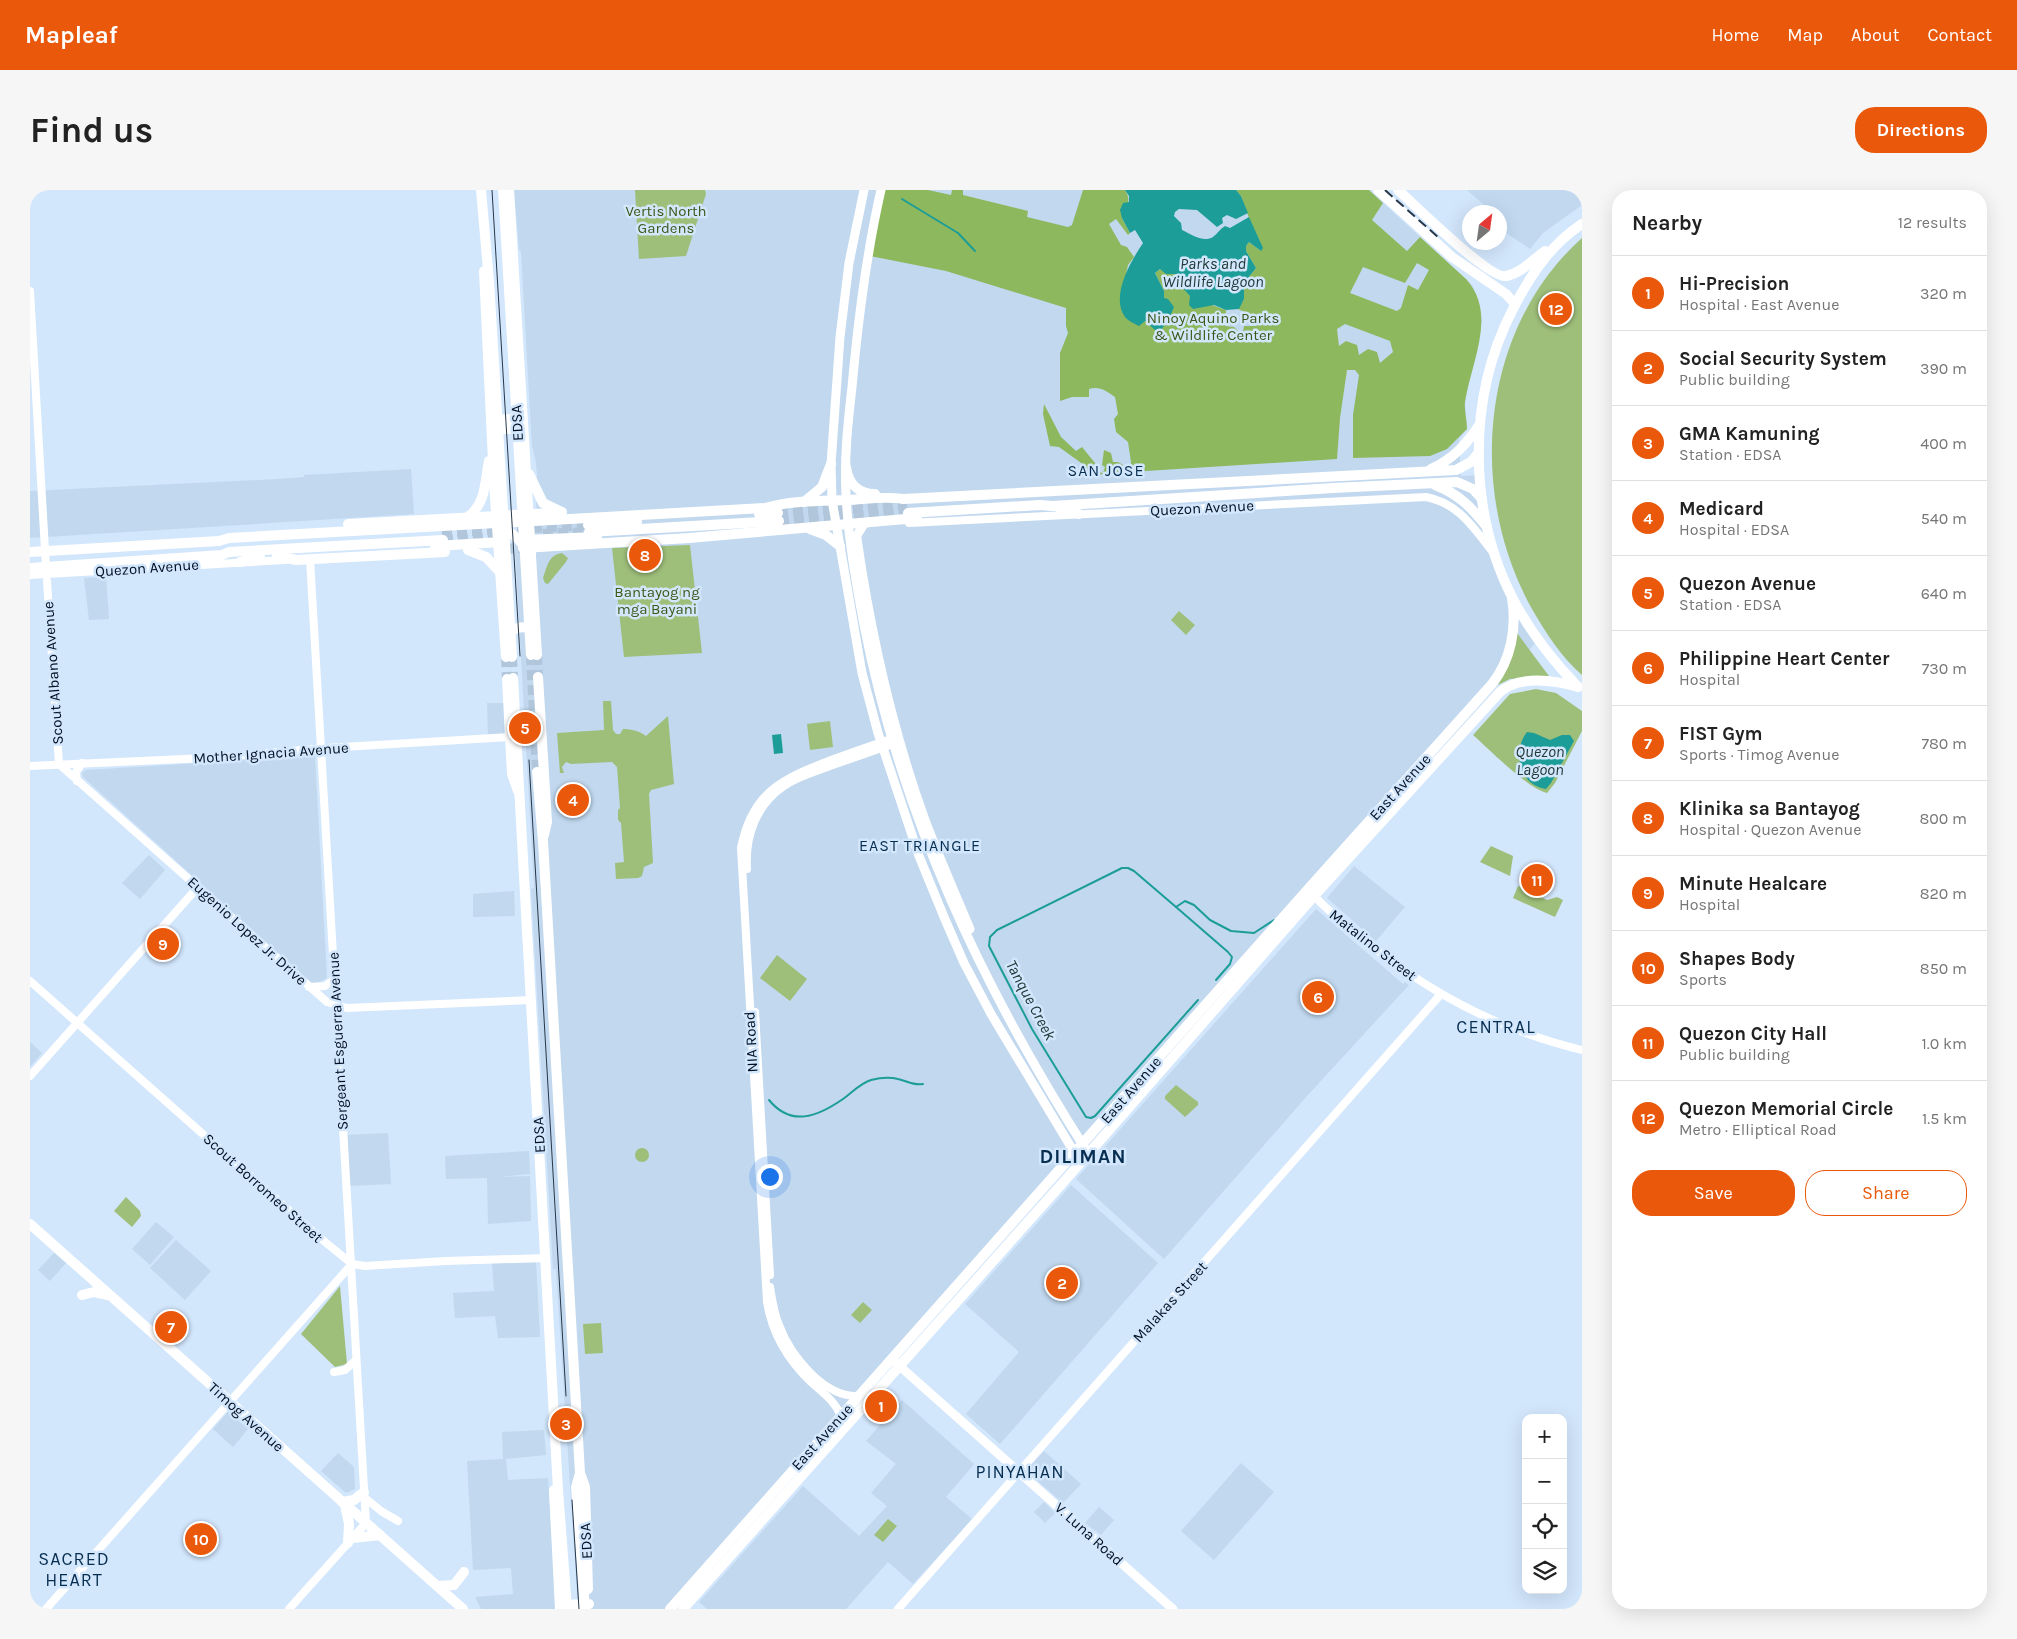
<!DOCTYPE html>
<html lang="en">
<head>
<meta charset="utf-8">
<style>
  :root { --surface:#fff; --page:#f6f6f6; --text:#222; --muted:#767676; --line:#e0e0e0; --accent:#ea580c }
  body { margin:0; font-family:Karla,sans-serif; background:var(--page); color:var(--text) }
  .controls { position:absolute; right:15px; bottom:15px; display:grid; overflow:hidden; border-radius:10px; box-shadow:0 5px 20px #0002 }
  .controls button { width:45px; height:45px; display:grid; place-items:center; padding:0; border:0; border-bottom:1px solid var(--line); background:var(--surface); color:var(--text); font:25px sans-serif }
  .compass { position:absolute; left:1432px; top:15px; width:45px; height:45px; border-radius:50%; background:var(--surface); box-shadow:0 5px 20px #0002; rotate:29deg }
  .you { position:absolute; left:739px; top:986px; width:18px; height:18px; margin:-12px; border:4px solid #fff; border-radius:50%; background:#1a73e8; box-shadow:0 0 0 8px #1a73e833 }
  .badge { display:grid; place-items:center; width:32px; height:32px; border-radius:50%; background:var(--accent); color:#fff; font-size:16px; font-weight:700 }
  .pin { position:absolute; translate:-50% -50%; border:2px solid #fff; box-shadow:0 1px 5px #0006 }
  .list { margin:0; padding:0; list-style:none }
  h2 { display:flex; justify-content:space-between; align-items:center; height:65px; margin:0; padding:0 20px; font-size:21px }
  h2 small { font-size:16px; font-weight:400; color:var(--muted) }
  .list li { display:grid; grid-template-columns:32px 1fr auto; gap:15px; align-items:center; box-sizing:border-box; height:75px; padding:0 20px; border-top:1px solid var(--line) }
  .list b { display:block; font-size:19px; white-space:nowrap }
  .list p { margin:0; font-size:16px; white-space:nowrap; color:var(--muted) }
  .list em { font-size:16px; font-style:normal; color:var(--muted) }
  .actions { display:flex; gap:10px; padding:15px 20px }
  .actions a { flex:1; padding:11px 0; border:1px solid var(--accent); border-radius:20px; text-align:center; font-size:18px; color:var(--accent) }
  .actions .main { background:var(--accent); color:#fff }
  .icon { flex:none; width:28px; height:28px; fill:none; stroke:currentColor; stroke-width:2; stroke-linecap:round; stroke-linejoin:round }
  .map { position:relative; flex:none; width:1552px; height:1419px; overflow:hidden; border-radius:20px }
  header { display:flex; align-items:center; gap:30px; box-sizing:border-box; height:70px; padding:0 25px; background:var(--accent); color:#fff }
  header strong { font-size:24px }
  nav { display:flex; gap:28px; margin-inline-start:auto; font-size:18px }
  .intro { display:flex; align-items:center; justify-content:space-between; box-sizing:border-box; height:120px; padding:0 30px }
  h1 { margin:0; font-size:35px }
  .button { padding:12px 22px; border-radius:20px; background:var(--accent); color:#fff; font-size:18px; font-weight:700 }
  main { display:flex; gap:30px; padding:0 30px }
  aside { flex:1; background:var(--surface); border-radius:20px; box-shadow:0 5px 20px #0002 }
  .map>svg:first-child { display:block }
  .built { fill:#c1d8ef }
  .green { fill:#9ebf7a }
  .forest { fill:#8eb85d; fill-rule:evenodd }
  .water { fill:#1c9d97 }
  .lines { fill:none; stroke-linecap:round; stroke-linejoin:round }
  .stream { stroke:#1c9d97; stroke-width:2 }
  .primary-tunnel { stroke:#b2c6db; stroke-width:10; stroke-dasharray:10 5; stroke-linecap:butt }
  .trunk-tunnel { stroke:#b2c6db; stroke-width:10; stroke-dasharray:10 5; stroke-linecap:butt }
  .tertiary { stroke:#fff; stroke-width:8 }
  .secondary { stroke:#fff; stroke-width:9 }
  .primary { stroke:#fff; stroke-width:10 }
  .trunk { stroke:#fff; stroke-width:10 }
  .tram { stroke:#27374a; stroke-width:1 }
  .rail { stroke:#27374a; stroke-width:2; stroke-dasharray:10 5; stroke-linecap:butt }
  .labels { text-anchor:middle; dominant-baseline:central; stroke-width:5; stroke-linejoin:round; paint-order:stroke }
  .park-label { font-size:15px; fill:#3c5717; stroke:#d2e6fc }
  .street-label { font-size:15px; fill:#000f22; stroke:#d2e6fc }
  .water-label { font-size:16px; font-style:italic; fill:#203937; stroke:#d2e6fc }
  .neighbourhood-label { font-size:16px; letter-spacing:1px; fill:#072e50; stroke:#d2e6fc }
  .quarter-label { font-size:18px; letter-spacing:1px; fill:#072e50; stroke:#d2e6fc }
  .district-label { font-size:20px; font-weight:bold; letter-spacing:1px; fill:#072e50; stroke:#d2e6fc }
</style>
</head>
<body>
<header>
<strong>Mapleaf</strong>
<nav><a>Home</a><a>Map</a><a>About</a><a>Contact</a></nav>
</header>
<div class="intro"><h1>Find us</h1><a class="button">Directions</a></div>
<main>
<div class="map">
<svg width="1552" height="1419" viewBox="0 0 1552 1419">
  <rect width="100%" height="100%" fill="#d2e6fc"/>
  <g class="built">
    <path d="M484,0h855l97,89 6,6 6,14 4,23 -17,79 2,28 -8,10 2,37 19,-1 15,80 43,85 -863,969h-97l-22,-340h-3l-22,-380 3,-1 -20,-355 22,-2 1,-55 -1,-13 -4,-17 -11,-194 -2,-3z"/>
    <path d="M1437,0h115v15l-39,28 -13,16 -30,-20v-17h-8z"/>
    <path d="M381,279l3,45 -384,24v-47l248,-12 26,-2v-2z"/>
    <path d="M76,387l3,42 -20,1 -5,-42z"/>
    <path d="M457,513h18l-1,31 -16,1z"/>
    <path d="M285,566l12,222 -9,5h-7l-228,-206 -1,-4 4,-3z"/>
    <path d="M119,665l16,15 -25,29 -18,-16z"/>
    <path d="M1324,676l51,41 -29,34 -49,-43z"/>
    <path d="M484,701l1,25 -42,1v-23z"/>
    <path d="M1286,719l87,75 2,-2 4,3 -102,111 -143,163 -88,-80z"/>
    <path d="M0,852l12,11 -12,14z"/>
    <path d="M358,943l3,51 -41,2 -3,-51z"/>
    <path d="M499,961l1,23 -32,3 32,-1 1,45 -43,3 -1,-46 -41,1 -1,-23z"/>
    <path d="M1041,995l87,78 -158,181 -34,-30 53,-62 -54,-48z"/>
    <path d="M126,1032l18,15 -24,28 -18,-16z"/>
    <path d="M146,1050l35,31 -26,29 -35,-32z"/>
    <path d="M24,1063l12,10 -16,18 -12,-11z"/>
    <path d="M506,1071l4,76 -42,1 -3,-22 -40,2 -2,-25 41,-2 -2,-28z"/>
    <path d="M872,1210l72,64 -28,33 26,22 -59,65 -25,-22 -42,47h-139l-8,-7 104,-116 56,50 28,-30 -16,-13 25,-29 -30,-23z"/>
    <path d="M198,1222l20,17 -15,18 -20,-18z"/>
    <path d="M514,1240l2,25 -40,4 2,21 40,-2 8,131h-75l-6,-12 38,-3 -2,-26 -38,2 -6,-109 36,-2 -1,-27z"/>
    <path d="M1014,1261l37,33 -18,19 -37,-32z"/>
    <path d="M308,1263l16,14 1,22 -9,4 -25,-22z"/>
    <path d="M1211,1273l33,29 -60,68 -33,-29z"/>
    <path d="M1014,1312l11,11 -10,10 -11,-11z"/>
    <path d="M1069,1317l15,13 -13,15 -16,-12z"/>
  </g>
  <g class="green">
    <path d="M605,0h70l1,4 -20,62 -47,3z"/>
    <path d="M1552,48v437c-21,-18 -36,-42 -50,-66 -65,-116 -53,-279 50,-371z"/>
    <path d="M660,355l12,108 -78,4 -12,-109z"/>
    <path d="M532,363l6,5 -2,4 -18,22 -3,-1 -2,-5c4,-11 5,-23 19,-25z"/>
    <path d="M1149,421l16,14 -9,10 -15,-15z"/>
    <path d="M1487,443l32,43 -39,3 -12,6 10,-18z"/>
    <path d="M1506,499l20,4 26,18v20l-27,52 -8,10c-19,-4 -58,-44 -74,-58l37,-41z"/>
    <path d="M573,511h8l2,29 3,4h4l3,-5c9,0 16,2 23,7l22,-20 6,68 -23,6 -2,4 4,69 -9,4 -2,9 -4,2 -22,1 -1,-16 9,-1 -3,-39 -3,-3v-10l2,-2 -3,-41 -5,-5 -41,2 -5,-2 -4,5 2,6h-4l-3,-40 47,-3z"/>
    <path d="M800,531l3,26 -23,3 -3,-26z"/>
    <path d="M1461,656l22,10 -3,20 -30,-14z"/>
    <path d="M1488,696l29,14 10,-3 6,3 -8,17 -42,-19z"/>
    <path d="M747,765l30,24 -17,22 -30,-23z"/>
    <path d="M1272,801l6,5 5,-5 16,15 -6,7 -5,2 -18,-17v-5z"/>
    <path d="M1146,895l22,17v3l-13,12 -20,-18v-3z"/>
    <circle cx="612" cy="965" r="7"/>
    <path d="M96,1007l14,14 1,5 -9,11 -18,-16z"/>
    <path d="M310,1096l7,78 -12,3 -34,-33z"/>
    <path d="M833,1112l9,8 -12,13 -9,-8z"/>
    <path d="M571,1133l2,30 -18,1 -2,-30z"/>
    <path d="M858,1329l9,7 -14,16 -9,-7z"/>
  </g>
  <g class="forest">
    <path d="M853,0h45l23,5 1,-5h11v5l65,16 -1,6 41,10 4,-2 11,-35h42c7,11 2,18 -3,28l8,15 -2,2 -12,-16 -7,5 12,21 6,2 7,10 -6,8 -8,38 44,-4v-8l-9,-18 5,-4 16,5c9,25 27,27 50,36l-1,16 9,1 6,6 3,-1 1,-6h12l4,-7 -22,-10 6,-10v-16l12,-15 -10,-17v-5l3,-4 12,9 -20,-55 -5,-6h133l14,13 -11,17 35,31 13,-14 46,42c32,35 5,83 -1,123 -1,8 2,18 2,27l-20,20 -17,7 -77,2v-43l6,-40 -4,-5h-8l-7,48 -3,41 -207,13 1,-10 -3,-20 -12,-10 -2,-13 4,-5 -3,-17c-9,-6 -15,-11 -26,-8v8h-17l-12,4v-48l8,-20 -2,-7v-18l-120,-37 -76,-15zM1387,73l12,7 -11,20 -10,-5 -7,23 -4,3 -47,-18 13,-26 42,16zM1315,134l45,17 3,11 -13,11 -3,-11 -9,-3 -9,6 -2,-10 -11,-4 -7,5 -2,-17z"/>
    <path d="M1014,214l17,33 15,14 6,-4 13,16 2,9 6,1 2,-6 -3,-2 2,-15 7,3 2,9h5l5,3v8l-52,3v-4l12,-2 1,-5 -25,-18 -9,-1 -7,-32z"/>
  </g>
  <g class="water">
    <path d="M1095,0h111l5,6 7,17 -12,6 -9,-4 -5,3 1,5 -6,4 -20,-17 -18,-1 -4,3 -1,4 7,7 1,7c9,4 21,13 31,7 4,-3 7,-8 12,-11l5,2 19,-11 14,31 -2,3 -12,-9 -3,4v5l10,17 -12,15v16l-5,10 -13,1 -12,-5 -21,4 -4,-4 1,-9 -10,-11 -4,-11h-10l-6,-5 -5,4 9,18v7l4,1 6,8 -6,14 -8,10 -5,-1 -10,-9 -6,5c-4,-2 -11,-5 -14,-9 -15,-21 6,-56 18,-74l-8,-13 -5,3 -8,-15 -2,-8 3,-7 6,-1v-6z"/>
    <path d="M1497,542l7,1 16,7 12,-5h8l4,6 -23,42 -5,6c-27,-3 -34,-38 -19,-57z"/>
    <path d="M751,544l2,19 -9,1 -2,-19z"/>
  </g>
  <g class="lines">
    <g class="stream">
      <path d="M872,9l56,34 17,18"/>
      <path d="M1146,717l-42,-36 -6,-3h-6l-125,62 -7,7 -1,9 43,83 54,88 5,1 4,-2 103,-116"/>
      <path d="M1186,790l14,-16 2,-7 -4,-5 -52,-45 9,-6 9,4 16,15 21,11 23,2 20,-13"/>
      <path d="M739,910c22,27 48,17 74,-1 10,-7 16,-15 28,-19 8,-2 19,-3 27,-1 9,2 16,7 25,5"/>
    </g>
    <g class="primary-tunnel">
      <path d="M748,323l129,-8"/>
      <path d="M749,331l129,-8"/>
      <path d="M412,343l146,-8"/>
      <path d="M513,344l45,-2"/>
      <path d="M413,350l63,-3"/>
      <path d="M473,359l20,-1"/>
      <path d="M507,465l1,22"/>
      <path d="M476,467l1,22"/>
    </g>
    <g class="trunk-tunnel">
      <path d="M501,465l6,117"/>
      <path d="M482,467l1,21"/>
    </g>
    <g class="tertiary">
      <path d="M0,101l16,276"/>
      <path d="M879,333l517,-26c32,6 47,30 66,54"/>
      <path d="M0,385l255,-15"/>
      <path d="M17,391l12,183"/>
      <path d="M29,574l268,238 20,6 184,-8"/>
      <path d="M0,576l176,-8 120,-10 185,-11"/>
      <path d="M47,591l-1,-9 6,-9"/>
      <path d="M717,679c-2,-33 9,-64 37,-83 14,-10 31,-14 46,-20 23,-8 46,-16 69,-24"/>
      <path d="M1281,702c12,15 28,27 42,39 66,56 144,99 229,119"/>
      <path d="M0,791l289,256 33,27 13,2 81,-5 100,-3"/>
      <path d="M279,797l16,-1 10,-7"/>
      <path d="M725,822l15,263"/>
      <path d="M0,886l168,-189"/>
      <path d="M740,1097c2,13 4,26 9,38 11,30 45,73 80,71"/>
      <path d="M304,1182l11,-2 11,-10"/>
      <path d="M811,1226c-6,-15 -19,-24 -30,-34 -23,-22 -39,-49 -44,-80l-26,-454c11,-56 41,-69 90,-88 22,-8 44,-16 66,-23"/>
      <path d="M334,1307l17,14 17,10"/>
      <path d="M16,1419l306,-345"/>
      <path d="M259,1419l77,-86 -56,-964"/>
      <path d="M868,1419l543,-615"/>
    </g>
    <g class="secondary">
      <path d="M834,0l-15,73 -9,74 -9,127 1,36 30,173 16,60 41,123 25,61 20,46 27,51 89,148"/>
      <path d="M851,0c-15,65 -23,131 -29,197 -4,35 -8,71 -6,107 2,44 10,88 18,131 38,194 119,363 224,528"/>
      <path d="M834,334l-7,11v4c14,96 35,190 68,281 14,37 30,73 45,109"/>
      <path d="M865,1172l278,247"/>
    </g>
    <g class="primary">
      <path d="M479,0l28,465"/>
      <path d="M1348,0l74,67 54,37 9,10"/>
      <path d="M1368,0c16,14 92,90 108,86 16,-3 26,-16 39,-25"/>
      <path d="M454,81l10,212 12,174"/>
      <path d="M461,230l23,-1 8,-5"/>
      <path d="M462,246c9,-9 21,-10 31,0"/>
      <path d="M816,277c2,16 12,27 29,27"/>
      <path d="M1401,279c22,-10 36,-25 49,-45"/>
      <path d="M499,284l14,29 19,9"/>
      <path d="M1405,295c24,9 37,23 52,42"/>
      <path d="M774,312l18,-15 9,-23"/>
      <path d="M1030,319l19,5"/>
      <path d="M878,323l132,-8 12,1 281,-18 124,-6 16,7 9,10"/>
      <path d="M729,324l19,-1"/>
      <path d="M439,326c17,-13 16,-35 20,-55"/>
      <path d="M318,334l203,-11"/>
      <path d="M469,334l18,14 8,9"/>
      <path d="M558,335l49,-3"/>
      <path d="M780,339l16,6 14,11"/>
      <path d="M559,342l190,-11"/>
      <path d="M494,350l73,-3"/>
      <path d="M405,356l67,-4"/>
      <path d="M493,358l166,-10 228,-20"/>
      <path d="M438,360l18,7 13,14"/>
      <path d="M0,362l189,-11 10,-3 536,-30c27,-8 56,-7 84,-8 18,-1 36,-4 54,-1l553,-29 15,-8 8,-10"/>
      <path d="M247,366l19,4 149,-8"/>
      <path d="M210,372l20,-5"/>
      <path d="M0,378l192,-13 7,-3 214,-12"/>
      <path d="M475,447c8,-10 21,-14 30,-4"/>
      <path d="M508,487l9,145 -3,13"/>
      <path d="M477,489l5,95 6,17"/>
      <path d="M1548,497c-26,-27 -48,-55 -65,-88 -45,-88 -46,-200 -1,-288 17,-34 38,-66 70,-87"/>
      <path d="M0,1034l433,385"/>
      <path d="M52,1105l12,-3 14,3"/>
      <path d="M550,1283l5,14 3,102"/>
      <path d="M524,1300l6,119"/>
      <path d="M312,1312l12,-2 10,-8"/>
      <path d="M315,1315l4,19 -1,19"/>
      <path d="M323,1348l27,-3"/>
      <path d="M408,1396l16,-1 10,-13"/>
      <path d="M530,1415l29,-1"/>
      <path d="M640,1419l639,-721 183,-204c19,-24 25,-56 20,-86"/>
      <path d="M653,1419l385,-432 246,-281 186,-204c20,-17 54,-12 78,-5"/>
    </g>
    <g class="trunk">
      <path d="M451,0l8,91 23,376"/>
      <path d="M473,0l28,465"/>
      <path d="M483,488l45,812 9,119"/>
      <path d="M507,582l6,69 37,632 -4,14 9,122"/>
    </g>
    <g class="tram">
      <path d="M462,0l28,466"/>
      <path d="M499,570l37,636"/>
      <path d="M542,1310l7,109"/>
    </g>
    <path class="rail" d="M1355,0l54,48"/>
  </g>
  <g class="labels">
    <g class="park-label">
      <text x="636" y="21">Vertis North<tspan x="636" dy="17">Gardens</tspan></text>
      <text x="1183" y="128">Ninoy Aquino Parks<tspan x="1183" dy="17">&amp; Wildlife Center</tspan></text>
      <text x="627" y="402">Bantayog ng<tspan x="627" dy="17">mga Bayani</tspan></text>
    </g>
    <g class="street-label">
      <text transform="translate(487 233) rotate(-93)">EDSA</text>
      <text transform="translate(1172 318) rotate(-3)">Quezon Avenue</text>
      <text transform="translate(117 378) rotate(-4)">Quezon Avenue</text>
      <text transform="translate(23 483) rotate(-94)">Scout Albano Avenue</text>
      <text transform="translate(241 563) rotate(-4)">Mother Ignacia Avenue</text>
      <text transform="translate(1370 597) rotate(-48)">East Avenue</text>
      <text transform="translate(217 741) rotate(42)">Eugenio Lopez Jr. Drive</text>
      <text transform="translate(1343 755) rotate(38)">Matalino Street</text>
      <text transform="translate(308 851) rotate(-93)">Sergeant Esguerra Avenue</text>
      <text transform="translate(721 852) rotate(-93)">NIA Road</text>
      <text transform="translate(1101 900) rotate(-49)">East Avenue</text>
      <text transform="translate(509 945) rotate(-93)">EDSA</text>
      <text transform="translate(233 998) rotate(42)">Scout Borromeo Street</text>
      <text transform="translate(1140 1112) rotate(-48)">Malakas Street</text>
      <text transform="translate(216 1227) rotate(42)">Timog Avenue</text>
      <text transform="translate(792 1247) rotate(-48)">East Avenue</text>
      <text transform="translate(1059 1344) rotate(42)">V. Luna Road</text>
      <text transform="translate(556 1351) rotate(-93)">EDSA</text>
    </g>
    <g class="water-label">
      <text x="1183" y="73">Parks and<tspan x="1183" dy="18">Wildlife Lagoon</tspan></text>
      <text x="1510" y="561">Quezon<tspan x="1510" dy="18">Lagoon</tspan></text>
      <text transform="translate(1001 810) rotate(62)">Tanque Creek</text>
    </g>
    <g class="neighbourhood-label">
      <text x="1076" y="280">SAN JOSE</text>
      <text x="890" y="655">EAST TRIANGLE</text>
    </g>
    <g class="quarter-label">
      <text x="1466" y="837">CENTRAL</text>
      <text x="990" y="1282">PINYAHAN</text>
      <text x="44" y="1369">SACRED<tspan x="44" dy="21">HEART</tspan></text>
    </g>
    <g class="district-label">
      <text x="1053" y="966">DILIMAN</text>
    </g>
  </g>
</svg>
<div class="controls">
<button>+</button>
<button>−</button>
<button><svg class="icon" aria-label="locate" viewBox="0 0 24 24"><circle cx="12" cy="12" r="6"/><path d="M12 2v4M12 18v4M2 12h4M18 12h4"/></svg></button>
<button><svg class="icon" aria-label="layers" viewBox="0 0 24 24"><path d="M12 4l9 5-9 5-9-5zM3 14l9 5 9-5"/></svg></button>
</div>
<svg class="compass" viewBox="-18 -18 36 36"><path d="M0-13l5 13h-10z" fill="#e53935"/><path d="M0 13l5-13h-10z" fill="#767676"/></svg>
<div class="you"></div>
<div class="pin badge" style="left:851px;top:1216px">1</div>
<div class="pin badge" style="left:1032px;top:1093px">2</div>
<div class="pin badge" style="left:536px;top:1234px">3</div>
<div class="pin badge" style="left:543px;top:610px">4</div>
<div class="pin badge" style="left:495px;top:538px">5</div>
<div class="pin badge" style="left:1288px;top:807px">6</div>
<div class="pin badge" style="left:141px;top:1137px">7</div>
<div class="pin badge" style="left:615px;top:365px">8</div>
<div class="pin badge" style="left:133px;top:754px">9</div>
<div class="pin badge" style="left:171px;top:1349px">10</div>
<div class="pin badge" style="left:1507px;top:690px">11</div>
<div class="pin badge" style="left:1526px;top:119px">12</div>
</div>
<aside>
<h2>Nearby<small>12 results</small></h2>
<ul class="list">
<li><span class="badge">1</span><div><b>Hi-Precision</b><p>Hospital · East Avenue</p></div><em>320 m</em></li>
<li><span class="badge">2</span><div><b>Social Security System</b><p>Public building</p></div><em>390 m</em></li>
<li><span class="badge">3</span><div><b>GMA Kamuning</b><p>Station · EDSA</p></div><em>400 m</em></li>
<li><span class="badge">4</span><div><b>Medicard</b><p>Hospital · EDSA</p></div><em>540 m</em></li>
<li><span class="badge">5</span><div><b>Quezon Avenue</b><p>Station · EDSA</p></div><em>640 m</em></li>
<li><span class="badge">6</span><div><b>Philippine Heart Center</b><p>Hospital</p></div><em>730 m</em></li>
<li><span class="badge">7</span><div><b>FIST Gym</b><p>Sports · Timog Avenue</p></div><em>780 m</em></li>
<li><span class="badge">8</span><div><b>Klinika sa Bantayog</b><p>Hospital · Quezon Avenue</p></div><em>800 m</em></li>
<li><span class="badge">9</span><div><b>Minute Healcare</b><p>Hospital</p></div><em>820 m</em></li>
<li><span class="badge">10</span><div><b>Shapes Body</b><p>Sports</p></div><em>850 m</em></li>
<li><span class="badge">11</span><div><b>Quezon City Hall</b><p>Public building</p></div><em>1.0 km</em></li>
<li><span class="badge">12</span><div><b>Quezon Memorial Circle</b><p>Metro · Elliptical Road</p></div><em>1.5 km</em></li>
</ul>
<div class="actions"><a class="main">Save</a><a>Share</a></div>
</aside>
</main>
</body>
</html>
